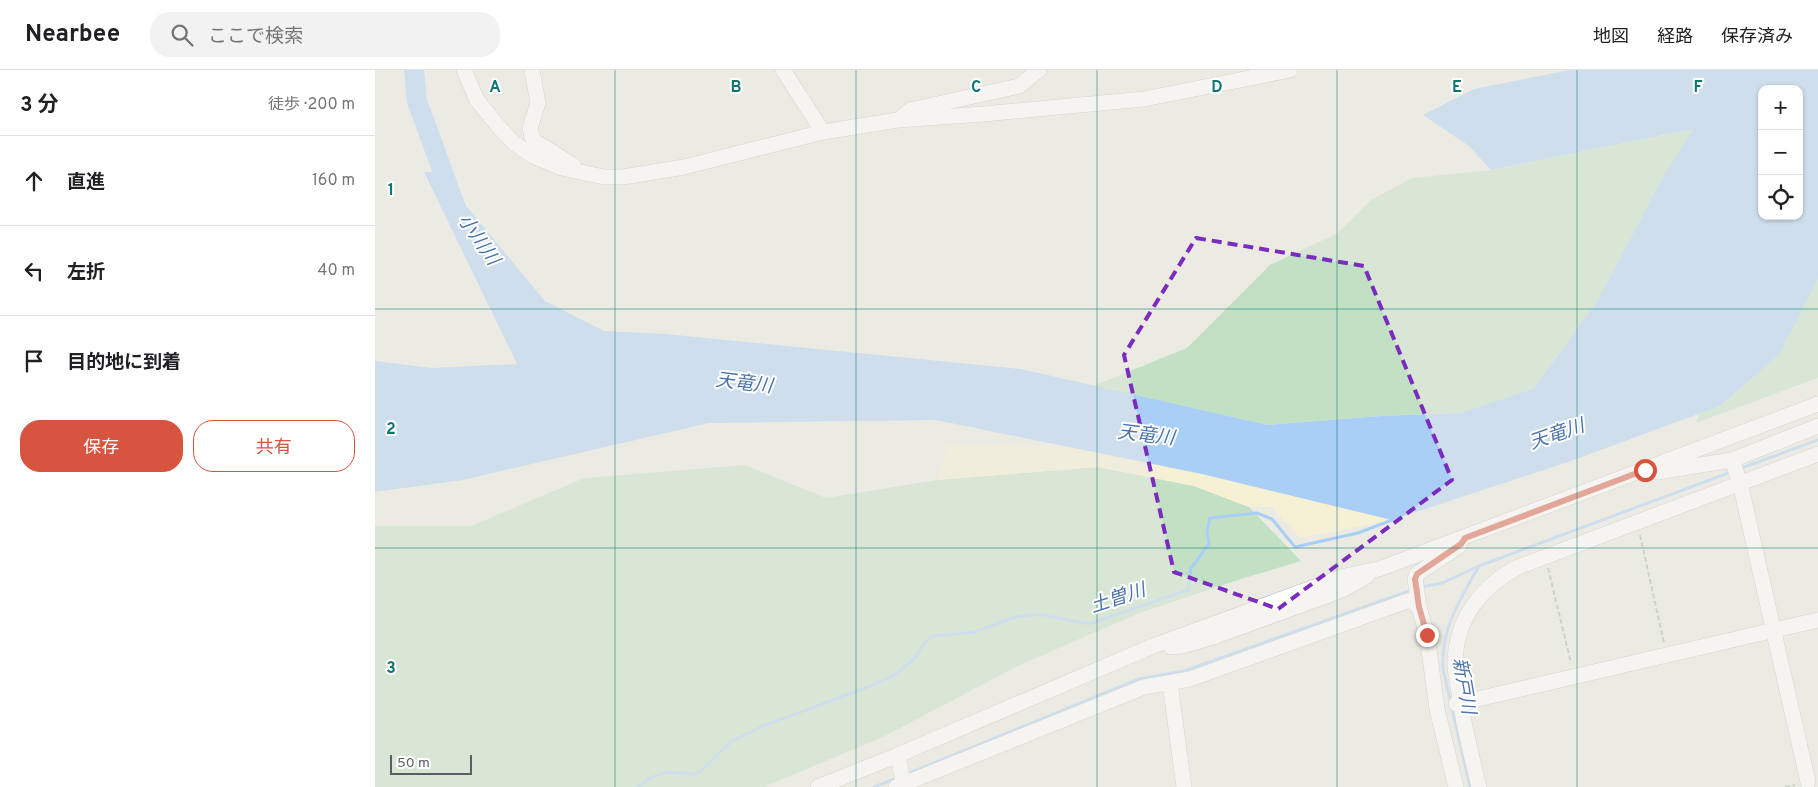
<!DOCTYPE html>
<html lang="ja">
<head>
<meta charset="utf-8">
<style>
  :root { --surface:#fff; --page:#f2f2f2; --text:#202124; --muted:#757577; --line:#e0e0e0; --accent:#d7543e }
  body { margin:0; font-family:Overpass,"Noto Sans JP",sans-serif; background:var(--page); color:var(--text) }
  .controls { position:absolute; right:15px; top:15px; display:grid; overflow:hidden; border-radius:10px; box-shadow:0 1px 4px #0004 }
  .controls button { width:45px; height:45px; display:grid; place-items:center; padding:0; border:0; border-bottom:1px solid var(--line); background:var(--surface); color:var(--text); font:25px sans-serif }
  .scale { position:absolute; left:15px; bottom:12px; width:82px; box-sizing:border-box; padding-left:5px; border:2px solid #5b5e62; border-top:0; font-size:14px; line-height:18px; white-space:nowrap; color:#5b5e62; -webkit-text-stroke:4px #fff; paint-order:stroke }
  .stop { position:absolute; width:15px; height:15px; margin:-11px; border:4px solid #d7543e; border-radius:50%; background:#fff }
  .stop.end { background:#d7543e; border-color:#fff; box-shadow:0 1px 5px #0008 }
  .list { margin:0; padding:0; list-style:none }
  h2 { display:flex; justify-content:space-between; align-items:center; height:65px; margin:0; padding:0 20px; font-size:21px }
  h2 small { font-size:16px; font-weight:400; color:var(--muted) }
  .list li { display:grid; grid-template-columns:32px 1fr auto; gap:15px; align-items:center; box-sizing:border-box; height:90px; padding:0 20px; border-top:1px solid var(--line) }
  .list b { display:block; font-size:19px; white-space:nowrap }
  .list em { font-size:16px; font-style:normal; color:var(--muted) }
  .actions { display:flex; gap:10px; padding:15px 20px }
  .actions a { flex:1; padding:11px 0; border:1px solid var(--accent); border-radius:20px; text-align:center; font-size:18px; color:var(--accent) }
  .actions .main { background:var(--accent); color:#fff }
  .icon { flex:none; width:28px; height:28px; fill:none; stroke:currentColor; stroke-width:2; stroke-linecap:round; stroke-linejoin:round }
  .map { position:relative; flex:none; width:1443px; height:717px; overflow:hidden }
  header { display:flex; align-items:center; gap:30px; box-sizing:border-box; height:70px; padding:0 25px; background:var(--surface); border-bottom:1px solid var(--line) }
  header strong { font-size:24px }
  nav { display:flex; gap:28px; margin-inline-start:auto; font-size:18px }
  .search { width:350px; height:45px; background:var(--page); display:flex; align-items:center; gap:12px; box-sizing:border-box; padding:0 18px; border-radius:20px; color:var(--muted); font-size:19px }
  main { display:flex }
  aside { flex:1; background:var(--surface) }
  .map>svg:first-child { display:block }
  .green { fill:#c2e1c4 }
  .sand { fill:#f6f0d4 }
  .water { fill:#a9cff6; fill-rule:evenodd }
  .lines { fill:none; stroke-linecap:round; stroke-linejoin:round }
  .stream { stroke:#a9cff6; stroke-width:3 }
  .river { stroke:#a9cff6; stroke-width:20 }
  .minor-casing { stroke:#b5b8bc; stroke-width:16 }
  .path { stroke:#9abfa7; stroke-width:2; stroke-dasharray:5 2.5; stroke-linecap:butt }
  .minor { stroke:#fff; stroke-width:15 }
  .route { stroke:#d7543e; stroke-width:6 }
  .marked { fill:none; stroke:#7b2cbf; stroke-width:4; stroke-dasharray:10 6; stroke-linejoin:round }
  .grid { fill:none; stroke:#0f766e; stroke-width:1; stroke-opacity:0.55 }
  .labels { text-anchor:middle; dominant-baseline:central; stroke-width:4; stroke-linejoin:round; paint-order:stroke }
  .water-label { font-size:19px; font-style:italic; fill:#4c75ae; stroke:#fff }
  .grid-label { font-size:16px; text-anchor:middle; font-weight:bold; fill:#0f766e; stroke:#fff; stroke-width:4; stroke-linejoin:round; paint-order:stroke }
</style>
</head>
<body>
<header>
<strong>Nearbee</strong>
<div class="search"><svg class="icon" aria-label="search" viewBox="0 0 24 24"><circle cx="10" cy="10" r="6"/><path d="M15 15l6 6"/></svg>ここで検索</div>
<nav><a>地図</a><a>経路</a><a>保存済み</a></nav>
</header>
<main>
<aside>
<h2>3 分<small>徒歩 · 200 m</small></h2>
<ul class="list">
<li><svg class="icon" aria-label="ahead" viewBox="0 0 24 24"><path d="M12 20V5M6 11l6-6 6 6"/></svg><div><b>直進</b></div><em>160 m</em></li>
<li><svg class="icon" aria-label="left" viewBox="0 0 24 24"><path d="M17 20v-9H6M10 6l-5 5 5 5"/></svg><div><b>左折</b></div><em>40 m</em></li>
<li><svg class="icon" aria-label="arrive" viewBox="0 0 24 24"><path d="M6 21V4h12l-3 4 3 4H6"/></svg><div><b>目的地に到着</b></div></li>
</ul>
<div class="actions"><a class="main">保存</a><a>共有</a></div>
</aside>
<div class="map">
<svg width="1443" height="717" viewBox="0 0 1443 717">
  <rect width="100%" height="100%" fill="#ecebe3"/>
  <g class="green">
    <path d="M1319,59l-34,53 -62,118 -64,88 -74,25 -79,3 -113,9 -175,-39 94,-38 83,-83 68,-32 33,-33 41,-22 79,-8z"/>
    <path d="M1443,209v99l-122,45 3,-9 21,-8 60,-52z"/>
    <path d="M370,395l81,33 111,-18 161,-13 96,19 55,21 52,54 -60,18 -104,35 -117,51 -137,72 -119,50h-389v-261h96l113,-48z"/>
  </g>
  <path class="sand" d="M573,375l118,1 136,28 190,46 -92,18 -28,-31h-23l-55,-21 -96,-19 -161,13z"/>
  <path class="water" d="M1195,0h248v209l-38,75 -60,52 -152,56 -176,58 -190,-46 -266,-54 -227,3 -246,57 -88,12v-131l57,7 85,-4 -93,-192h14l107,129 59,30 62,3 355,35 247,56 113,-9 79,-3 74,-25 64,-88 62,-118 33,-53 -202,41 -22,-24 -46,-31 51,-26zM1387,19h37v127h-37z"/>
  <g class="lines">
    <g class="stream">
      <path d="M1364,399l79,-29"/>
      <path d="M1046,517l21,-4 37,-17 252,-94"/>
      <path d="M532,704l232,-95 45,-8 228,-81"/>
      <path d="M263,717l12,-9 17,-6 27,2 7,-3 31,-30 31,-15 105,-39 25,-11 21,-17 9,-14 10,-9 42,-4 40,-15 23,-3 51,10 99,-34 3,-22 18,-24 -2,-12 3,-14 47,-5 15,6 23,28 63,-14 34,-13 3,-3"/>
      <path d="M499,717l23,-9"/>
      <path d="M1095,717l-27,-118c-2,-42 16,-67 36,-103"/>
    </g>
    <path class="river" d="M39,0l3,31 39,107"/>
    <g class="minor-casing">
      <g id="minor">
        <path d="M89,0l13,30 21,26 16,17 19,13 29,12 42,9h19l61,-10 139,-35 75,-12 86,-6 160,-15 146,-29"/>
        <path d="M157,0l6,33 -8,25 2,9 4,5 37,23"/>
        <path d="M408,0l40,62"/>
        <path d="M526,48l9,-8 109,-24 20,-16"/>
        <path d="M1357,390l86,-34"/>
        <path d="M1282,402l75,-12 8,23 68,299"/>
        <path d="M951,526l20,-8 21,-12"/>
        <path d="M796,577l11,-1 34,-10 110,-40 7,-16"/>
        <path d="M795,613l14,104"/>
        <path d="M1081,634l362,-84"/>
        <path d="M523,685l6,32"/>
        <path d="M443,717l80,-32 255,-109 192,-70 34,-7 439,-165"/>
        <path d="M521,717l248,-100 46,-8 220,-79 9,7"/>
        <path d="M1081,717l-19,-78 -10,-74 -8,-28 -4,-28 2,-5 42,-28"/>
        <path d="M1104,717c-8,-33 -17,-67 -21,-101 -1,-8 -4,-18 -3,-26 2,-43 27,-74 63,-93l300,-113"/>
      </g>
    </g>
    <g class="path">
      <path d="M1265,465l24,108"/>
      <path d="M1173,498l23,95"/>
      <path d="M1410,717l10,-2"/>
    </g>
    <use href="#minor" class="minor"/>
  </g>
  <g class="lines">
    <path class="route" d="M1052,565l-8,-28 -4,-28 2,-5 44,-30 4,-6 180,-68"/>
  </g>
  <path d="M0 0H1443V717H0ZM821,168l168,28 88,214 -174,129 -104,-37 -50,-217z" fill="#ecebe3" fill-opacity=".55" fill-rule="evenodd"/>
  <path class="marked" d="M821,168l168,28 88,214 -174,129 -104,-37 -50,-217z"/>
  <path class="grid" d="M240,0v717M481,0v717M722,0v717M962,0v717M1202,0v717M0,239h1443M0,478h1443"/>
  <g class="labels">
    <g class="water-label">
      <text transform="translate(103 170) rotate(55)">小川川</text>
      <text transform="translate(369 314) rotate(7)">天竜川</text>
      <text transform="translate(1182 365) rotate(-19)">天竜川</text>
      <text transform="translate(771 366) rotate(7)">天竜川</text>
      <text transform="translate(743 529) rotate(-18)">土曽川</text>
      <text transform="translate(1088 616) rotate(80)">新戸川</text>
    </g>
  </g>
  <g class="grid-label">
    <text x="120" y="22">A</text>
    <text x="361" y="22">B</text>
    <text x="601" y="22">C</text>
    <text x="842" y="22">D</text>
    <text x="1082" y="22">E</text>
    <text x="1323" y="22">F</text>
    <text x="16" y="125">1</text>
    <text x="16" y="364">2</text>
    <text x="16" y="603">3</text>
  </g>
</svg>
<div class="controls">
<button>+</button>
<button>−</button>
<button><svg class="icon" aria-label="locate" viewBox="0 0 24 24"><circle cx="12" cy="12" r="6"/><path d="M12 2v4M12 18v4M2 12h4M18 12h4"/></svg></button>
</div>
<div class="scale">50 m</div>
<div class="stop" style="left:1270px;top:400px"></div>
<div class="stop end" style="left:1052px;top:565px"></div>
</div>
</main>
</body>
</html>
